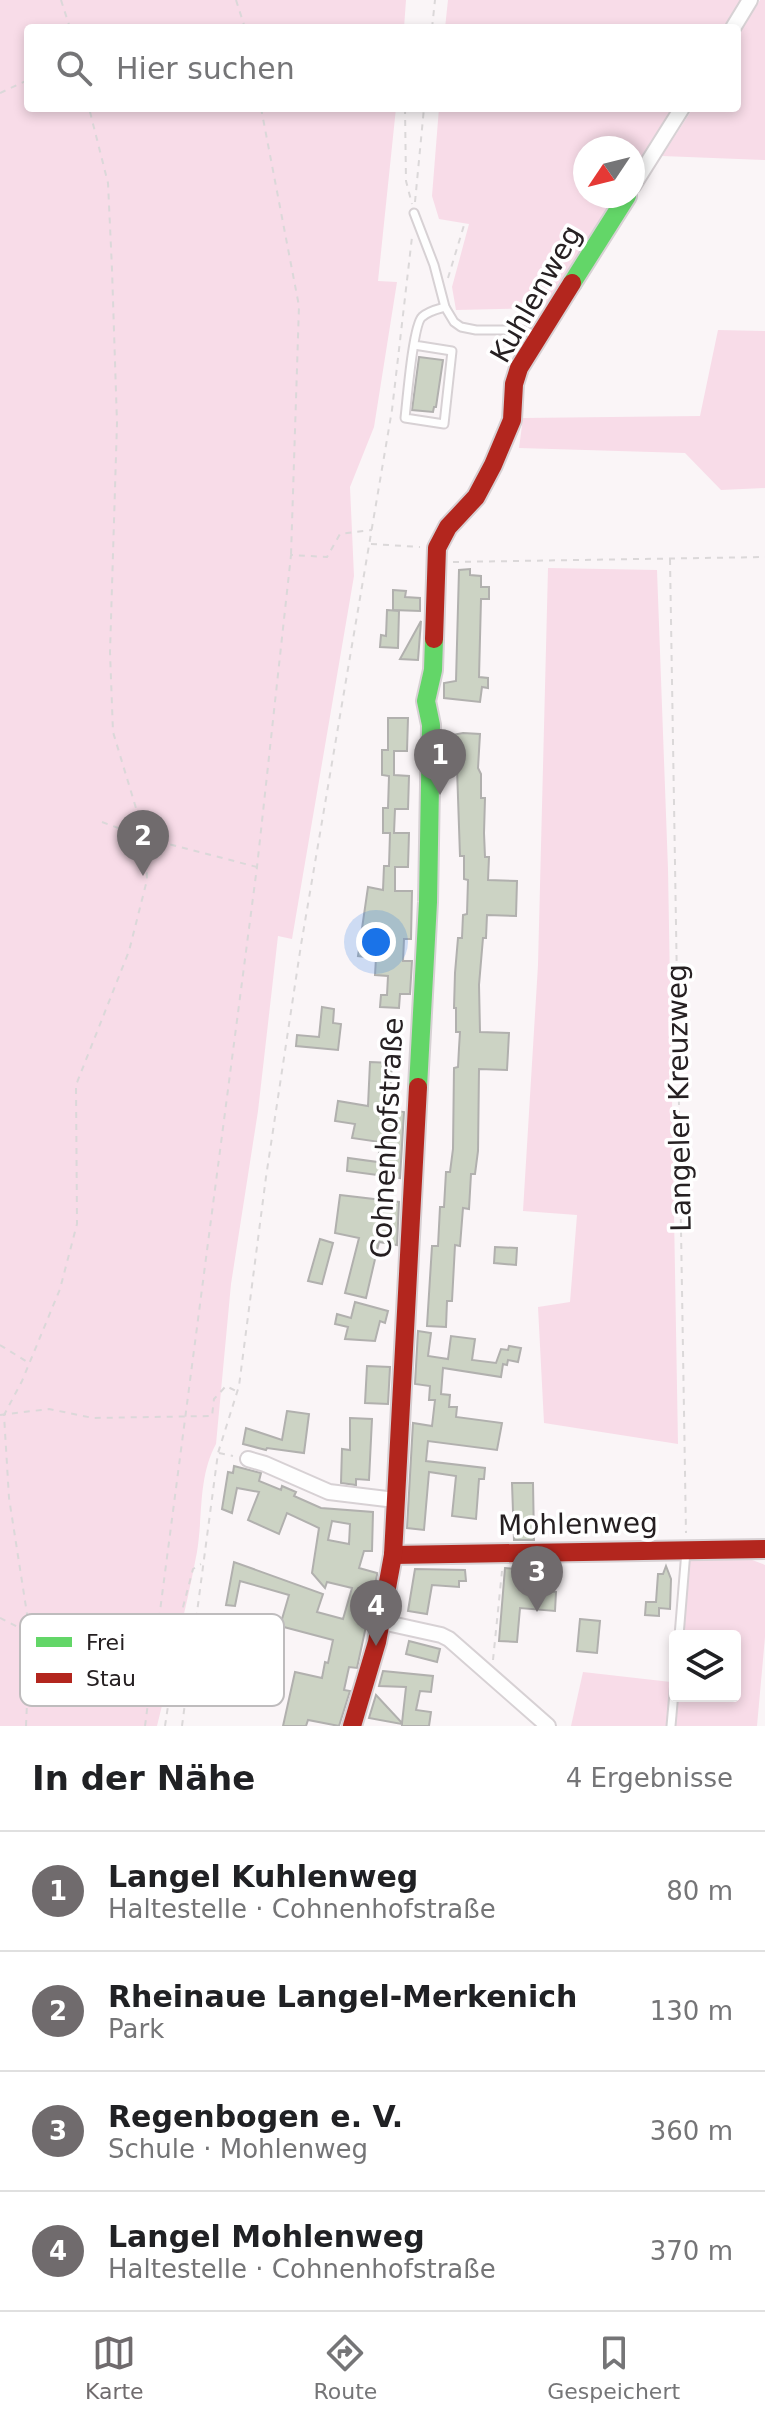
<!DOCTYPE html>
<html lang="de">
<head>
<meta charset="utf-8">
<style>
  :root { --surface:#fff; --page:#f6f6f6; --text:#202124; --muted:#757577; --line:#e0e0e0; --accent:#706b6d }
  body { margin:0; font-family:"DejaVu Sans",sans-serif; background:var(--page); color:var(--text) }
  .controls { position:absolute; right:24px; bottom:24px; display:grid; overflow:hidden; border-radius:8px; box-shadow:0 4px 12px #0003 }
  .controls button { width:72px; height:72px; display:grid; place-items:center; padding:0; border:0; border-bottom:2px solid var(--line); background:var(--surface); color:var(--text); font:40px sans-serif }
  .compass { position:absolute; left:573px; top:136px; width:72px; height:72px; border-radius:50%; background:var(--surface); box-shadow:0 4px 12px #0003; rotate:235deg }
  .you { position:absolute; left:376px; top:942px; width:28px; height:28px; margin:-20px; border:6px solid #fff; border-radius:50%; background:#1a73e8; box-shadow:0 0 0 12px #1a73e833 }
  .badge { display:grid; place-items:center; width:52px; height:52px; border-radius:50%; background:var(--accent); color:#fff; font-size:26px; font-weight:700 }
  .pin { position:absolute; translate:-50% -66px; filter:drop-shadow(0 2px 4px #0008) }
  .pin::after { content:''; position:absolute; top:42px; width:28px; height:24px; background:inherit; clip-path:polygon(0 0,100% 0,50% 100%) }
  .list { margin:0; padding:0; list-style:none }
  h2 { display:flex; justify-content:space-between; align-items:center; height:104px; margin:0; padding:0 32px; font-size:34px }
  h2 small { font-size:26px; font-weight:400; color:var(--muted) }
  .list li { display:grid; grid-template-columns:52px 1fr auto; gap:24px; align-items:center; box-sizing:border-box; height:120px; padding:0 32px; border-top:2px solid var(--line) }
  .list b { display:block; font-size:30px; white-space:nowrap }
  .list p { margin:0; font-size:26px; white-space:nowrap; color:var(--muted) }
  .list em { font-size:26px; font-style:normal; color:var(--muted) }
  .icon { flex:none; width:44px; height:44px; fill:none; stroke:currentColor; stroke-width:2; stroke-linecap:round; stroke-linejoin:round }
  .map { position:relative; flex:none; width:765px; height:1726px; overflow:hidden }
  .search { position:absolute; background:var(--surface); box-shadow:0 4px 12px #0003; left:24px; right:24px; top:24px; height:88px; display:flex; align-items:center; gap:20px; box-sizing:border-box; padding:0 28px; border-radius:8px; color:var(--muted); font-size:30px }
  .sheet { height:584px; background:var(--surface) }
  nav { display:flex; justify-content:space-around; align-items:center; box-sizing:border-box; height:112px; border-top:2px solid var(--line); background:var(--surface); font-size:22px; color:var(--muted) }
  nav a { display:grid; justify-items:center; gap:4px }
  nav .on { color:var(--accent) }
  .map>svg:first-child { display:block }
  .green { fill:#f8dce8 }
  .building { fill:#ccd3c4; stroke:#b1b0ae; stroke-width:2; fill-rule:evenodd }
  .lines { fill:none; stroke-linecap:round; stroke-linejoin:round }
  .lane-casing { stroke:#d7d1d4; stroke-width:11 }
  .street-casing { stroke:#d7d1d4; stroke-width:18 }
  .fast-casing { stroke:#d7d1d4; stroke-width:22 }
  .jam-casing { stroke:#d7d1d4; stroke-width:22 }
  .path { stroke:#dbd8d9; stroke-width:2; stroke-dasharray:6 6; stroke-linecap:butt }
  .lane { stroke:#fefefe; stroke-width:7 }
  .street { stroke:#fefefe; stroke-width:14 }
  .fast { stroke:#63d668; stroke-width:18 }
  .jam { stroke:#b3261e; stroke-width:18 }
  .labels { text-anchor:middle; dominant-baseline:central; stroke-width:7; stroke-linejoin:round; paint-order:stroke }
  .street-label { font-size:28px; fill:#262022; stroke:#fff }
  .key { fill:#fff; stroke:#bebcbd; stroke-width:2 }
  .key-label { font-size:22px; fill:#262022 }
</style>
</head>
<body>
<div class="map">
<svg width="765" height="1726" viewBox="0 0 765 1726">
  <rect width="100%" height="100%" fill="#faf5f7"/>
  <g class="green">
    <path d="M0,0h406l-2,28h-376v80h368l-18,173 19,1 -23,145 -24,60 4,89 -62,363 -14,-3 -20,175 -27,173 -15,160c-18,33 -13,72 -19,108 -11,58 -26,117 -40,174h-157z"/>
    <path d="M448,0h296l-18,28h-281z"/>
    <path d="M760,0h5v160l-103,-4 31,-48h44v-71z"/>
    <path d="M439,108h236l-42,65v-25h-48v48h33l-72,112 -90,2 -4,-23 17,-63 -30,-5 -7,-23z"/>
    <path d="M718,330l47,1v157l-44,2 -36,-37 -166,-5 4,-30 177,-2z"/>
    <path d="M548,568l109,2 11,299 10,575 -134,-21 -6,-116 32,-5 7,-87 -54,-4 15,-246z"/>
    <path d="M696,1555l46,1 23,9v72l-8,89h-81l2,-30h57v-60h-52l6,-74z"/>
    <path d="M583,1672l88,10 -4,44h-96z"/>
  </g>
  <g class="building">
    <path d="M419,357l24,3 -7,47h-2l-1,5 -21,-2z"/>
    <path d="M470,569v6l11,1v11h8v12h-8l-2,78 9,1v10l-6,-1 -2,15 -36,-4v-15l12,-2 3,-111z"/>
    <path d="M393,590l13,1 -1,6 15,1v13l-27,-1z"/>
    <path d="M387,610l12,1 -1,37 -18,-1 1,-12 5,1z"/>
    <path d="M421,621l-3,39 -18,-1z"/>
    <path d="M388,718h20l-1,33h-13v24l15,1 -1,33h-13l-1,24h15l-1,34h-13v24h17l-1,48h-7l-1,22h9l-2,33h-10l-1,14 -19,-1 1,-12h6l1,-19 -13,-1 1,-17 -18,-2 10,-69 15,3 1,-24h5l1,-33h-7v-25h5l1,-32 -7,-1v-25h6z"/>
    <path d="M463,733l17,1 -2,34 3,6v24h4l-1,35 1,24h4l-1,23 29,1 -1,35 -29,-1 -1,23h-3l-4,47 1,47 29,1 -2,37 -28,-1 -1,82 -3,23h-4l-2,35 -6,-1 -3,38 -5,-1 -3,56h-5l-1,26 -19,-1 5,-80h6l2,-39h4l2,-35h4l3,-23 1,-81 4,-1 1,-19 1,-16h-4v-24h-2l1,-35 3,-35h4l1,-23 4,-1 1,-34 -4,-1v-23h-4l-3,-88h-6l1,-33z"/>
    <path d="M322,1007l12,2 -1,14 8,1 -3,26 -42,-4 1,-11 22,2z"/>
    <path d="M370,1062l22,1 -3,47 15,2 -4,66 -53,-7 1,-13 30,4 2,-20 -28,-4 3,-14 -20,-3 3,-20 30,5z"/>
    <path d="M340,1195l59,7 -2,43 -18,-3 -13,56 -21,-5 14,-55 -24,-5z"/>
    <path d="M320,1239l13,4 -11,41 -14,-3z"/>
    <path d="M495,1247l22,1 -1,17 -22,-2z"/>
    <path d="M355,1302l33,9 -3,12 -5,-2 -5,20 -30,-2 3,-12 -13,-3 2,-10 14,4z"/>
    <path d="M418,1331l13,2 -3,23 20,3 3,-23 24,3 -3,21 24,3 5,-14 7,1 1,-4 12,2 -3,14 -10,-2 -1,5 -4,-1 -2,13 -58,-9 -2,26 9,1 -1,12h8l-1,10 46,6 -5,27 -69,-9 -2,20 59,7 -1,11h-5l-3,40 -24,-3 4,-40 -27,-4 -5,58 -17,-2 6,-105 19,3 3,-26h-6l1,-14 -15,-2z"/>
    <path d="M367,1366l23,1 -2,37 -23,-1z"/>
    <path d="M287,1411l22,3 -5,39 -37,-5 -1,2 -23,-6 3,-16 36,12z"/>
    <path d="M350,1418l22,1 -3,61 -13,-1v6l-15,-2 1,-34 8,1z"/>
    <path d="M234,1466l27,7 -2,8 22,9 1,-4 14,6 -2,4 27,12 52,4 -1,39h-8l-5,17 18,5v2l-20,93 -8,-1 -5,23 6,1 -11,35 -31,-6 -2,6h-23l12,-54 27,6 3,-16 3,1 5,-23 -53,-14 9,-31 -49,-14 -5,25 -9,-1 8,-43 89,32 -6,18 26,7 9,-31 -25,-6 -2,6 -13,-15 7,-45 -32,-15 -8,21 -31,-14 11,-28 -22,-4 -5,25 -10,-4 6,-37 5,1zM332,1521l18,3 -1,20 -21,-4z"/>
    <path d="M512,1483h21l1,57h-20z"/>
    <path d="M666,1566l5,13 -1,30 -11,-1v8l-14,-1 1,-13h10l2,-28h5z"/>
    <path d="M505,1568l19,2 -2,20 34,2 -1,19 -35,-3 -3,34 -18,-1z"/>
    <path d="M415,1569l50,1 1,11h-7v6l-27,-2 -5,29 -19,-3z"/>
    <path d="M580,1619l20,2 -3,32 -20,-2z"/>
    <path d="M409,1641l31,8 -3,13 -31,-8z"/>
    <path d="M383,1671l50,5 -2,16 -11,-1 -4,19 15,2 -2,14h-27v-2l-33,-6 7,-23 26,28 4,-36 -27,-1z"/>
  </g>
  <g class="lines">
    <g class="lane-casing">
      <g id="lane">
        <path d="M414,213l20,52 11,42 9,15 7,5 15,3h49l10,6"/>
        <path d="M414,345l38,6 -8,73 -39,-6c2,-17 8,-93 17,-101 6,-6 16,-8 23,-10"/>
        <path d="M679,1636l7,-85"/>
        <path d="M671,1726l4,-45"/>
      </g>
    </g>
    <g class="street-casing">
      <g id="street">
        <path d="M733,28l17,-28"/>
        <path d="M633,186l49,-78"/>
        <path d="M248,1459l17,5 64,28 66,8"/>
        <path d="M382,1622l59,13 8,4 99,87"/>
      </g>
    </g>
    <g class="fast-casing">
      <g id="fast">
        <path d="M572,283l55,-87"/>
        <path d="M418,1087l10,-185 3,-177 -5,-24 7,-31 1,-31"/>
      </g>
    </g>
    <g class="jam-casing">
      <g id="jam">
        <path d="M434,639l3,-91 11,-21 28,-30 17,-32 19,-45 2,-36 5,-16 53,-85"/>
        <path d="M393,1555l372,-6"/>
        <path d="M352,1726l25,-84 16,-87 25,-468"/>
      </g>
    </g>
    <g class="path">
      <path d="M61,0l9,28"/>
      <path d="M236,0l9,28"/>
      <path d="M432,28l3,-28"/>
      <path d="M0,93l28,-13"/>
      <path d="M261,108l38,198 -8,249"/>
      <path d="M405,108l1,73 6,23"/>
      <path d="M415,202l9,-94"/>
      <path d="M448,278l17,-56"/>
      <path d="M371,544l49,3"/>
      <path d="M670,559l16,974"/>
      <path d="M453,562l312,-5"/>
      <path d="M102,822l43,16 112,29"/>
      <path d="M0,1345l29,18"/>
      <path d="M0,1415l49,-6 44,9 119,-2 2,-17 12,-13 10,5"/>
      <path d="M219,1453l14,3"/>
      <path d="M0,1618l30,15 55,5 29,10 27,17 12,3 19,9"/>
      <path d="M493,1660l9,-89"/>
      <path d="M26,1726l4,-93 -21,-135 -5,-83 18,-34 38,-92 17,-65 -1,-139 53,-134 18,-71 -2,-42 -32,-106 -3,-80 7,-229 -5,-154 -4,-86 -19,-75"/>
      <path d="M145,1726l112,-859 34,-312 36,2 13,-23 32,-4"/>
      <path d="M165,1726l18,-119 10,-38 8,-5"/>
      <path d="M182,1726l36,-273 21,-67 27,-209 35,-232 91,-535 20,-173"/>
    </g>
    <use href="#lane" class="lane"/>
    <use href="#street" class="street"/>
    <use href="#fast" class="fast"/>
    <use href="#jam" class="jam"/>
  </g>
  <g class="labels">
    <g class="street-label">
      <text transform="translate(536 294) rotate(-60)">Kuhlenweg</text>
      <text transform="translate(679 1098) rotate(-91)">Langeler Kreuzweg</text>
      <text transform="translate(387 1138) rotate(-87)">Cohnenhofstraße</text>
      <text transform="translate(578 1524) rotate(-1)">Mohlenweg</text>
    </g>
  </g>
  <rect x="20" y="1614" width="264" height="92" rx="12" class="key"/>
  <rect x="36" y="1637" width="36" height="10" fill="#63d668"/>
  <rect x="36" y="1673" width="36" height="10" fill="#b3261e"/>
  <g class="key-label">
    <text x="86" y="1650">Frei</text>
    <text x="86" y="1686">Stau</text>
  </g>
</svg>
<div class="controls">
<button><svg class="icon" aria-label="layers" viewBox="0 0 24 24"><path d="M12 4l9 5-9 5-9-5zM3 14l9 5 9-5"/></svg></button>
</div>
<svg class="compass" viewBox="-18 -18 36 36"><path d="M0-13l5 13h-10z" fill="#e53935"/><path d="M0 13l5-13h-10z" fill="#757577"/></svg>
<div class="you"></div>
<div class="pin badge" style="left:440px;top:795px">1</div>
<div class="pin badge" style="left:143px;top:876px">2</div>
<div class="pin badge" style="left:537px;top:1612px">3</div>
<div class="pin badge" style="left:376px;top:1646px">4</div>
<div class="search"><svg class="icon" aria-label="search" viewBox="0 0 24 24"><circle cx="10" cy="10" r="6"/><path d="M15 15l6 6"/></svg>Hier suchen</div>
</div>
<section class="sheet">
<h2>In der Nähe<small>4 Ergebnisse</small></h2>
<ul class="list">
<li><span class="badge">1</span><div><b>Langel Kuhlenweg</b><p>Haltestelle · Cohnenhofstraße</p></div><em>80 m</em></li>
<li><span class="badge">2</span><div><b>Rheinaue Langel-Merkenich</b><p>Park</p></div><em>130 m</em></li>
<li><span class="badge">3</span><div><b>Regenbogen e. V.</b><p>Schule · Mohlenweg</p></div><em>360 m</em></li>
<li><span class="badge">4</span><div><b>Langel Mohlenweg</b><p>Haltestelle · Cohnenhofstraße</p></div><em>370 m</em></li>
</ul>
</section>
<nav>
<a class="on"><svg class="icon" aria-label="map" viewBox="0 0 24 24"><path d="M3 6l6-2 6 2 6-2v14l-6 2-6-2-6 2zM9 4v14M15 6v14"/></svg>Karte</a>
<a><svg class="icon" aria-label="directions" viewBox="0 0 24 24"><path d="M12 3l9 9-9 9-9-9zM9 14v-3h6M13 9l2 2-2 2"/></svg>Route</a>
<a><svg class="icon" aria-label="saved" viewBox="0 0 24 24"><path d="M7 4h10v16l-5-4-5 4z"/></svg>Gespeichert</a>
</nav>
</body>
</html>
